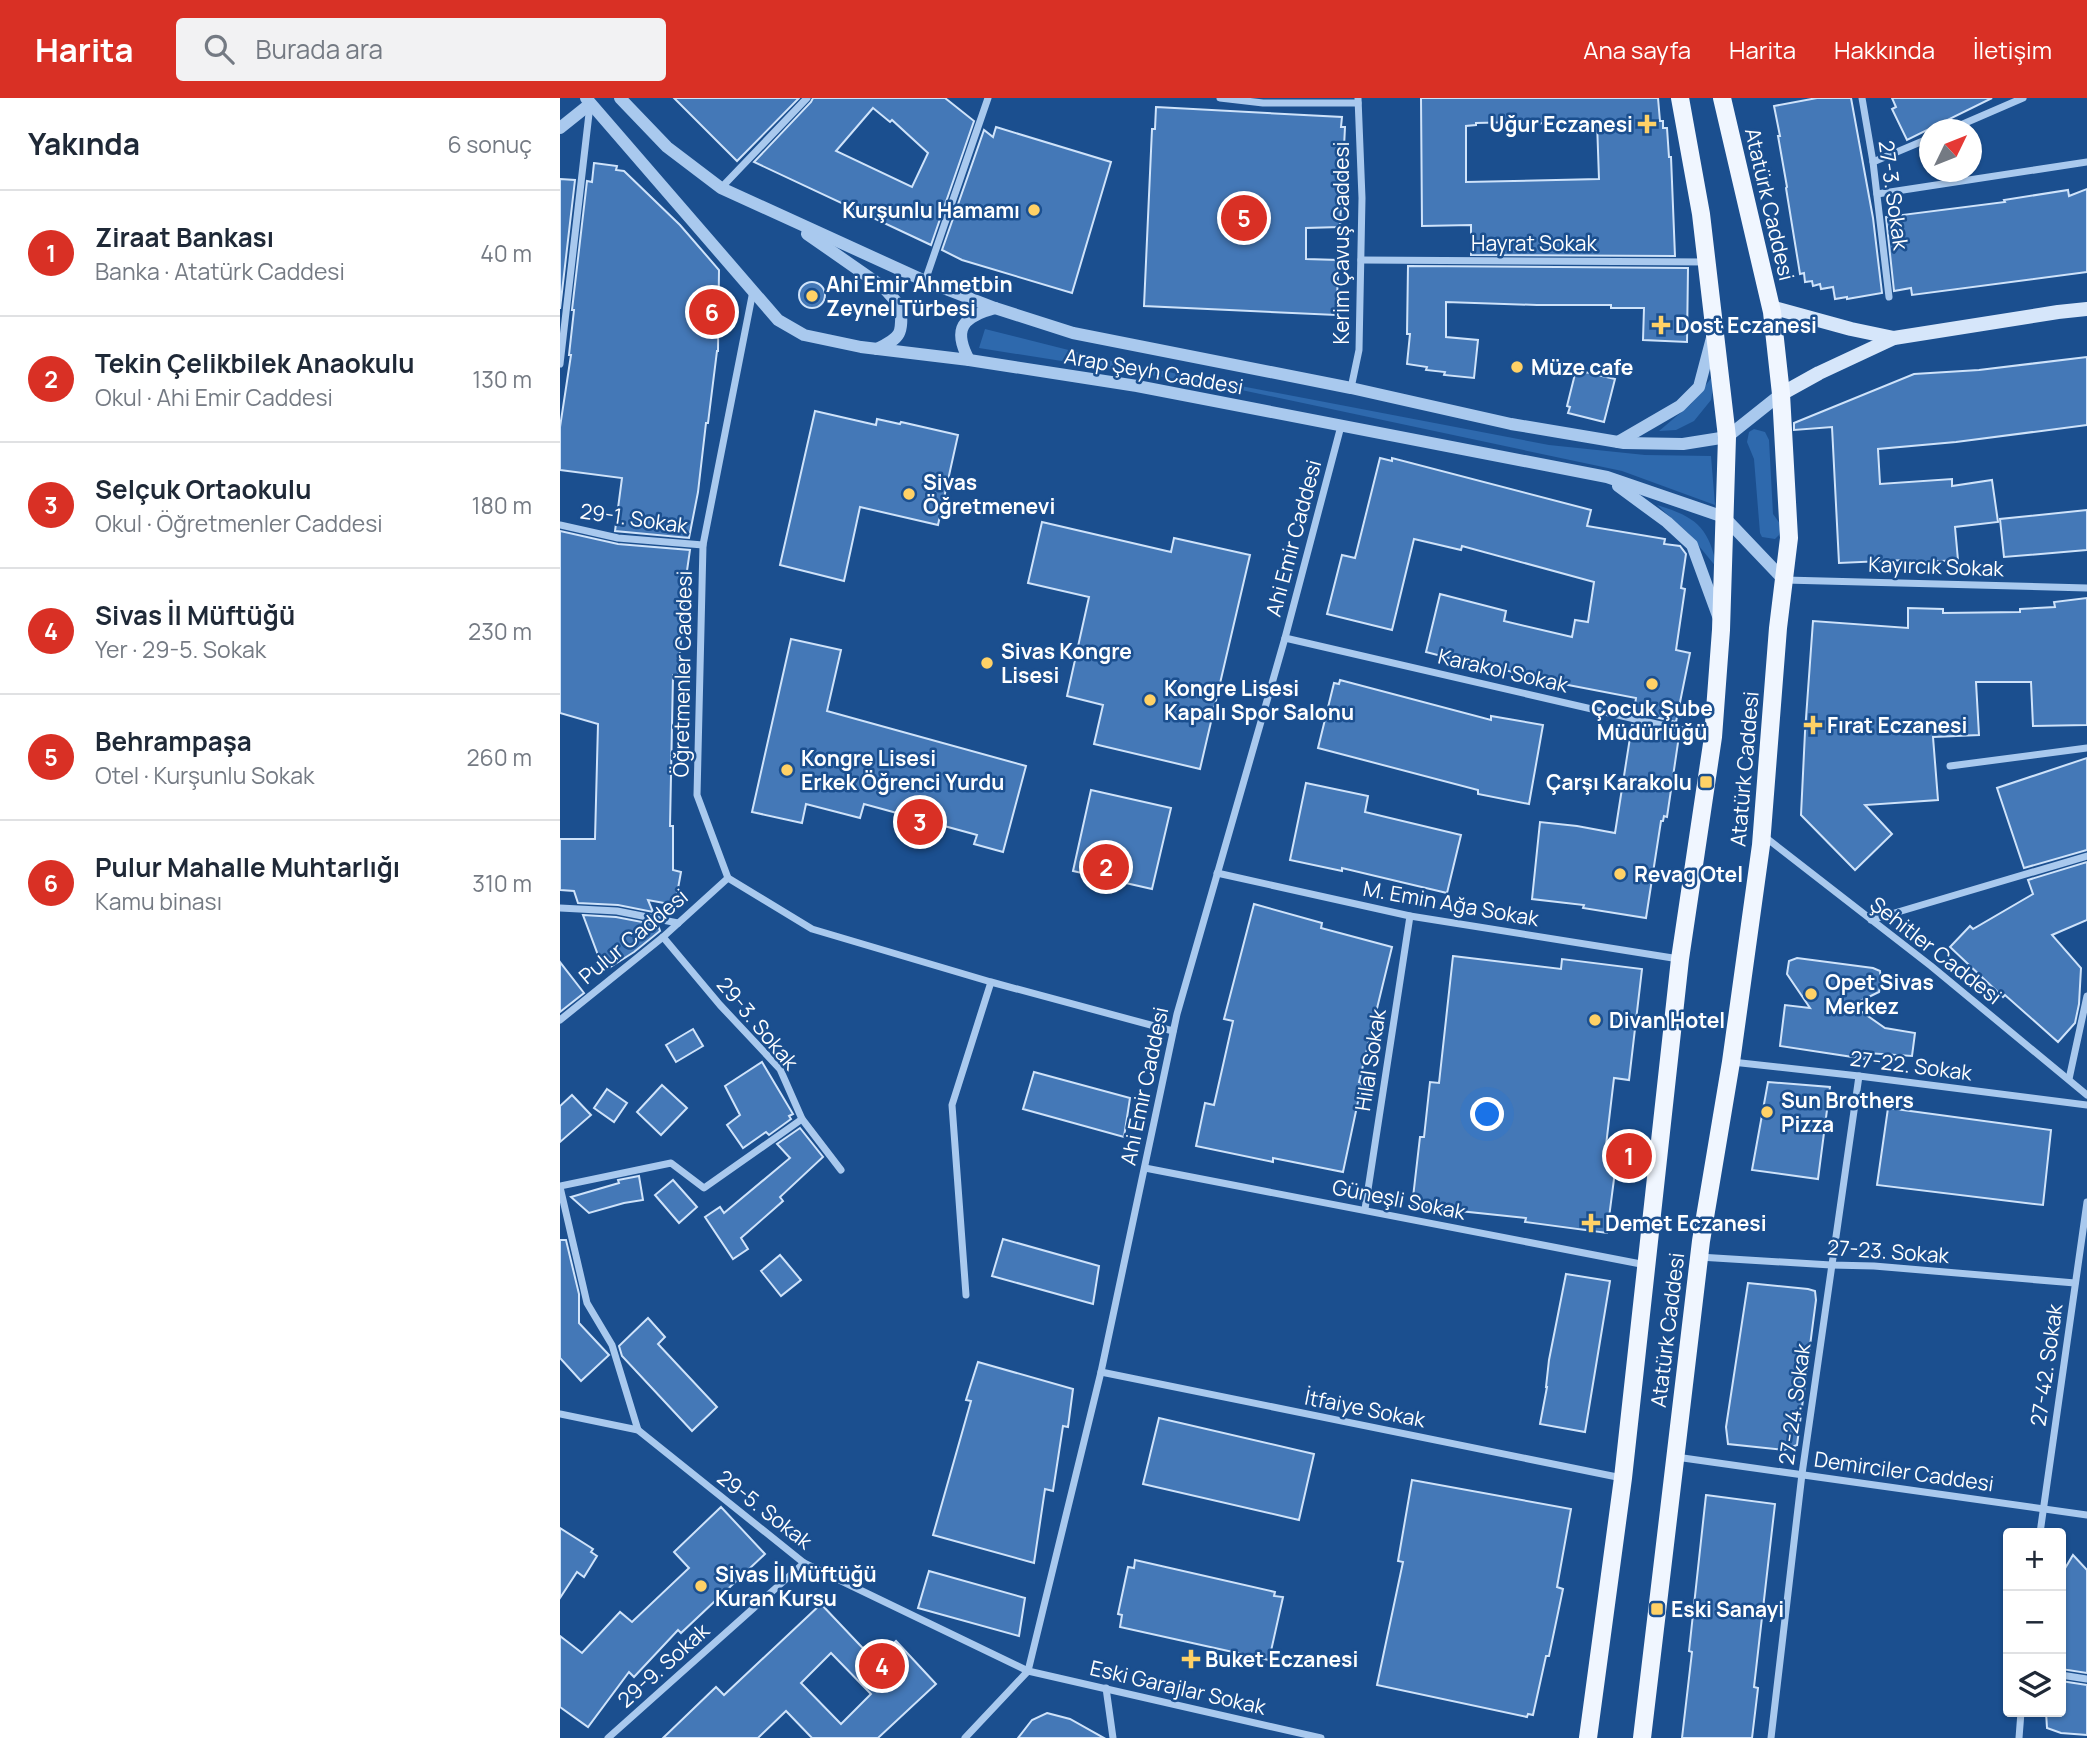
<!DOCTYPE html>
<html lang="tr">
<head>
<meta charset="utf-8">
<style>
  :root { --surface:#fff; --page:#f2f2f3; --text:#1f2937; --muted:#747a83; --line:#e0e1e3; --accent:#d93025 }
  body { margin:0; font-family:Manrope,sans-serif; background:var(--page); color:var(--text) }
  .controls { position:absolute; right:21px; bottom:21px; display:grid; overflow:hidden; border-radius:7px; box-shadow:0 2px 5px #0004 }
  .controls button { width:63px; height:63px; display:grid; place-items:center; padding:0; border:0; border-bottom:2px solid var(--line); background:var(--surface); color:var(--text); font:35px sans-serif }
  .compass { position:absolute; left:1359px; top:21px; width:63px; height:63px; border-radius:50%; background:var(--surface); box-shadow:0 2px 5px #0004; rotate:47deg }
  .you { position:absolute; left:928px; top:1017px; width:24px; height:24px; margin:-18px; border:5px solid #fff; border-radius:50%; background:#1a73e8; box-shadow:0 0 0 10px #1a73e833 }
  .badge { display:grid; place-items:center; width:46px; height:46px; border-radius:50%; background:var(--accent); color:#fff; font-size:23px; font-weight:700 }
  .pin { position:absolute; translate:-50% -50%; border:4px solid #fff; box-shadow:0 2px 7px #0006 }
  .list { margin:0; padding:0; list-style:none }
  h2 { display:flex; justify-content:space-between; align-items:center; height:91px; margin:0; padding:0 28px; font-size:30px }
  h2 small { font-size:23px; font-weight:400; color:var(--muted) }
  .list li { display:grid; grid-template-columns:46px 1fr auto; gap:21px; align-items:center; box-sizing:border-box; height:126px; padding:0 28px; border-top:2px solid var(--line) }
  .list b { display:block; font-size:26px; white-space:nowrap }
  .list p { margin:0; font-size:23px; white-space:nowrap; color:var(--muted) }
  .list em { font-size:23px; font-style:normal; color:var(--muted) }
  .icon { flex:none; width:38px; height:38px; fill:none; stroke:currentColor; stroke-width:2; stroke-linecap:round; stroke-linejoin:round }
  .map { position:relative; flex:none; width:1527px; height:1640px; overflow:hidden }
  header { display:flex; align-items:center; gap:42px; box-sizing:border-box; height:98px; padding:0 35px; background:var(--accent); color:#fff }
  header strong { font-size:33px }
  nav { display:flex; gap:38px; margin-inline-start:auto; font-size:24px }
  .search { width:490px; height:63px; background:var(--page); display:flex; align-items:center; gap:18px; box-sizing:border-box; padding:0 24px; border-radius:7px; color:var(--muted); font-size:26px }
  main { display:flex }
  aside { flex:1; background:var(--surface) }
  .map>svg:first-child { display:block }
  .green { fill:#2e69ad }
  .building { fill:#4478b7; stroke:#cfe3fa; stroke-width:2; fill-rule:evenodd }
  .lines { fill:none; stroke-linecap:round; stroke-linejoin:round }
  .minor { stroke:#a9c9ee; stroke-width:7 }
  .tertiary { stroke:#a9c9ee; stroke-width:12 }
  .secondary { stroke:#d6e6fa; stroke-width:14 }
  .primary { stroke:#f0f6ff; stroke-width:18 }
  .poi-dot { fill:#ffd166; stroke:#1b4f8f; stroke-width:2.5 }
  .labels { text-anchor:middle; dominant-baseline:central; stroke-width:5; stroke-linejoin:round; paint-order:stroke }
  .poi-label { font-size:21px; font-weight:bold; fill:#fff; stroke:#1b4f8f; text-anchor:start }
  .street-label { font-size:21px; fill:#fff; stroke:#1b4f8f }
</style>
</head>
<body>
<header>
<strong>Harita</strong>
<div class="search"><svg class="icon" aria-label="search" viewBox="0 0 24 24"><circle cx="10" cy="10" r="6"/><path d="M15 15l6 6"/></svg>Burada ara</div>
<nav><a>Ana sayfa</a><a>Harita</a><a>Hakkında</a><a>İletişim</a></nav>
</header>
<main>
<aside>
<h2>Yakında<small>6 sonuç</small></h2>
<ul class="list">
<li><span class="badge">1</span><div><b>Ziraat Bankası</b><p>Banka · Atatürk Caddesi</p></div><em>40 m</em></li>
<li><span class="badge">2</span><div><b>Tekin Çelikbilek Anaokulu</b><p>Okul · Ahi Emir Caddesi</p></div><em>130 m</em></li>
<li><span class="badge">3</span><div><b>Selçuk Ortaokulu</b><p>Okul · Öğretmenler Caddesi</p></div><em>180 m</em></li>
<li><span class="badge">4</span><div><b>Sivas İl Müftüğü</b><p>Yer · 29-5. Sokak</p></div><em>230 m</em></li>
<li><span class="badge">5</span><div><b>Behrampaşa</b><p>Otel · Kurşunlu Sokak</p></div><em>260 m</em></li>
<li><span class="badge">6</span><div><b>Pulur Mahalle Muhtarlığı</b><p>Kamu binası</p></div><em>310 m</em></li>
</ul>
</aside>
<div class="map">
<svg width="1527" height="1640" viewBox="0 0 1527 1640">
  <rect width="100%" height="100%" fill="#1b4f8f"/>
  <g class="green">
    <path d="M425,231l131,33 433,83 96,10 66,1 4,49 -93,-34 -390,-83 -253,-40z"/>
    <path d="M1156,274l-5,28 -17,21 -18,9 -17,1 32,-27z"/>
    <path d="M1194,331l11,3 4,8 4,74 8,11 -2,10 -4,4 -13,-2 -2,-4 -6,-74 -7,-17 2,-10z"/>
    <path d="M1097,407c39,12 52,22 60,63l-27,-33z"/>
  </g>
  <g class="building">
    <path d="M114,0h125l-62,63z"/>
    <path d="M253,0h132l29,23 -43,124 -177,-83 57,-60zM313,10l17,14 2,-2 36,33 -16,34 -76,-36z"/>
    <path d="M861,0h237l2,23h3v7h4l2,29h2l4,99 -204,-1v-30l-49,1zM959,24v2l78,-2 2,57 -133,3v-56l10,-1v-2z"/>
    <path d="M1257,0h34l22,120 9,75 -35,6v-2l-12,2 -2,-12 -12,2 -1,-5 -7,2 -1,-5 -7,1 -1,-9 -4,1 -14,-86 1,-1 -9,-51h2l-6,-30z"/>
    <path d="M1332,0h100l-85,42 -15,-31 4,-2z"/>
    <path d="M596,9l186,10 -1,10h4l-5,100 -34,1v31l33,1 -3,55 -192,-9 8,-177h3z"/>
    <path d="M436,29l115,35 -39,131 -110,-33 -20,-10 42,-120 9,7z"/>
    <path d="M34,65l23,3 -1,4 8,1 56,54 39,45 -1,81h-1l-9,72h-2l-8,69 -9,46 -74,-7 7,-53 -62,-8v-43l11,-72h-2l5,-45h-2l15,-129 5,1z"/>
    <path d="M0,81l15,1 -15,129z"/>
    <path d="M1527,91v83l-175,23 -1,-7 -17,3 -8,-74 119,-15 -1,-2 64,-10 1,6z"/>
    <path d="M848,168l280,2 -1,74 -44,-2 1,-32h-33v-3h-74l-91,-3v35l32,3 -4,38 -30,-3 1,-3 -19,-2 1,-3 -20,-3 3,-30h-3z"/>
    <circle cx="252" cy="197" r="13"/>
    <path d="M1527,259v68l-131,17 -78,7 2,35 72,-5v7l40,-6 6,42 -43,5 3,33 -53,3v-3l-66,3 -7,-136 -38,3v-7l120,-49 65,-4z"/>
    <path d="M1016,272l39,9 -11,43 -36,-9 2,-6 -3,-1z"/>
    <path d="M255,313l61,14 1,-6 23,5 1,-2 57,13 -20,90 -78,-18 -16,74 -64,-16z"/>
    <path d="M820,360l12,3v-3l199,52 -4,16 78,13 -1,5 16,2 6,8 -5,34 4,1 -9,61 14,3 -14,69 -42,-10 2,-14 -73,-14 -71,-17v2l-66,-17 14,-58 66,17 -2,10 68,16 3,-17 13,2 6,-40 -132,-36 -1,4 -47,-11 -22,91 -65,-16 15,-59 13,3z"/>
    <path d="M1527,412v40l-83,7 -4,-38z"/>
    <path d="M482,424l129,30 3,-14 76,17 -50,214 -106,-25 9,-39 -36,-9 22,-99 -61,-14z"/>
    <path d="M0,433l58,13 72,6 -8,55 2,1 -6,69h-5l-3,151h3v44l8,2 -6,33 -27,-5 5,12 -35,-7 -40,-2 -4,-12 -14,-1v-51h35l3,-115 -38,-11z"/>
    <path d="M1527,500v127l-54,1 -2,-44h-55l3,53 -46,2 5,63 -73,5 27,29 -37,36 -54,-55 4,-83 8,-111 95,7v-20l35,1v4l77,-1v-3l35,-2 -1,-5z"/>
    <path d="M231,541l50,11 -14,61 199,55 -23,86 -29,-8 3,-9 -113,-31 -4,14 -54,-14 -4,19 -50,-11z"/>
    <path d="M780,582l151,40v-4l52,9 -14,79 -51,-10v-4l-160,-42 16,-65 5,1z"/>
    <path d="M1072,627l47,11 -12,81 -3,-1 -1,5h-2l-15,97 -63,-10 1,-3 -52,-6 8,-77 37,4 38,7z"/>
    <path d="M1527,660v92l-63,18 -27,-80z"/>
    <path d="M746,685l62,13 -3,16 96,23 -14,58 -105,-25v3l-52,-11z"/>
    <path d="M531,692l80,18 -19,81 -79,-18z"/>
    <path d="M1527,764v58l-35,15 29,33 -2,36 -4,19 -17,19 -53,-47 -2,2 -53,-50 20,-21 3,3 60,-35 -5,-14z"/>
    <path d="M694,806l68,19 -1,5 71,19 -33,135 3,1 -19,89 -70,-14v4l-77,-16 9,-43 9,2 19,-84 -9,-2z"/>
    <path d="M23,817l33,2 42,8 2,6 -26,21 -30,19z"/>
    <path d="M893,858l108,13 1,-10 80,10 -13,111 -15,-2 -9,76 12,2 -10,77 -82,-11 1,-4 -114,-12 8,-69h4l6,-55 9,1z"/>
    <path d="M1237,860l76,10 7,3 1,11 -2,10 -27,13 33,23 30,5 -3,23 -45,-3 -1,6 -86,-13 5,-41 25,3 -23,-34 2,-13z"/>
    <path d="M0,864l24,31 -24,19z"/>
    <path d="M133,931l10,17 -27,16 -10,-17z"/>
    <path d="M202,964l31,52 -4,2 2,3 -22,16 -3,-3 -23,16 -16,-23 13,-10 -15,-29z"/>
    <path d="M474,974l96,26 -6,39 -101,-28z"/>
    <path d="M1208,984l62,5 -12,92 -66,-9z"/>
    <path d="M102,987l25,23 -26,27 -24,-23z"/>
    <path d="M47,991l20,14 -13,19 -20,-14z"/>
    <path d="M12,997l19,20 -31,27v-36z"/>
    <path d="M1328,1010l163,22 -8,75 -166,-20z"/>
    <path d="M240,1030l23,29 -43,40 3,4 -42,37 7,11 -15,10 -28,-42 15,-10 4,6 66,-55 -13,-14z"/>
    <path d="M79,1078l4,24 -19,3 -35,10 -18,-16 48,-14 -1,-3z"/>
    <path d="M113,1082l24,27 -18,16 -24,-28z"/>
    <path d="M443,1141l96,27 -6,38 -101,-28z"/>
    <path d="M0,1142h6l13,54v29l30,32 -28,26 -21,-23z"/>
    <path d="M220,1157l21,25 -20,16 -20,-25z"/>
    <path d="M1006,1176l44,7 -25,151 -45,-8 7,-37h-1l3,-27z"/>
    <path d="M1188,1185l60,6 7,2 1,9 -19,145 -13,5 -56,-6 -2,-17z"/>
    <path d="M88,1220l17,19 -7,7 59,63 -25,24 -70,-75 -3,-10z"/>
    <path d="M418,1264l95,27 -5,38 -5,-1 -10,65 -8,-2 -11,74 -101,-28 38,-134 -5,-1z"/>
    <path d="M599,1320l155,36 -15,66 -156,-36z"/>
    <path d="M852,1382l159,29 -14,78 6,2 -14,67h-3l-13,59 -5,-1 -1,3 -150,-32 26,-123 -5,-1z"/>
    <path d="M1146,1397l69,9 -21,183 4,1 -6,50h-70l10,-86 -3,-1z"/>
    <path d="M161,1409l44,47 -84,79 -3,-3 -44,47 -5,-5 -41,55 -28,-20v-71l22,17 38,-41 12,10 57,-54 -15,-16z"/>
    <path d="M0,1430l33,21 -2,3 6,4 -13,21 -7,-5 -17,26z"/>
    <path d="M1513,1457l14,15v103l-26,-4v-64h2l1,-35z"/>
    <path d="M575,1462l140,32 -1,4 9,1 -14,63 -149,-33 2,-12 -4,-1 10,-47 6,1z"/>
    <path d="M369,1473l96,27 -6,38 -101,-28z"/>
    <path d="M261,1506l54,57 21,-20 40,43 -58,54h-66l-26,-27 -28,27h-95l53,-51 8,8zM271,1555l40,41 -30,30 -40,-41z"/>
    <path d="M1501,1583l26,4v50l-26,-2 -14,-5 -1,-16h15z"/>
    <path d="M487,1615l23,6 34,19h-86l14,-18z"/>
  </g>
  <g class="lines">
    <g class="minor">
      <path d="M660,0l43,5h95"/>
      <path d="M1302,0l11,64 16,135"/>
      <path d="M1389,32l74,-32"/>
      <path d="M1313,64l57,-24"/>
      <path d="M161,90l86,-90"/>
      <path d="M1317,96l210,-32"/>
      <path d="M801,162l346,2"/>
      <path d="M365,183l63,-183"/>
      <path d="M193,193l-50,254 -6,250 31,83 84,51 179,53 182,49"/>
      <path d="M0,266l30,-259"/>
      <path d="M791,290l8,-38 3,-152 -4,-100"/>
      <path d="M0,427l58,13 85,7"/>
      <path d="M1225,482l302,8"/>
      <path d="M725,540l428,99"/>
      <path d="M1390,668l137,-18"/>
      <path d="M1205,739l166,129 156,129"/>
      <path d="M657,775l193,43 269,43"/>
      <path d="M0,810l57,3 61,12"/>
      <path d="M1311,822l216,-64"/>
      <path d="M103,839l57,68 60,64 22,50 39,51"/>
      <path d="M0,922l103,-83 65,-59"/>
      <path d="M1172,964l127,14 228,29"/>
      <path d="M1509,981l18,-83"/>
      <path d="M585,1070l501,97"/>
      <path d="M0,1088l111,-23 33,25 98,-69"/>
      <path d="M0,1089l27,116 25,42 26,85"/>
      <path d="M805,1111l45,-293"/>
      <path d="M1139,1159l132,8 43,1 201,17"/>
      <path d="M406,1197l-14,-190 39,-123"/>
      <path d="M541,1274l521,106"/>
      <path d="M0,1316l78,16 166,133 224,108 293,67"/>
      <path d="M1116,1359l411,58"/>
      <path d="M1480,1435l47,-331"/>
      <path d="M1501,1577l26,4"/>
      <path d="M546,1590l7,50"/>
      <path d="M48,1640l196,-175"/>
      <path d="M405,1640l63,-67 73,-299 76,-358 108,-376 56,-212"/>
      <path d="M1211,1640l31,-264 57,-398"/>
      <path d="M1459,1640l2,-26"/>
    </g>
    <g class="tertiary">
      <path d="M26,0l192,222 26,15 57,12 108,13 168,26 470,91 117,40 60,63"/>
      <path d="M60,0l47,49 54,41 204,93 70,27 78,25 278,55 160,36 113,19 59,1 44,-7 54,-43"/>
      <path d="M0,30l30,-24"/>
      <path d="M247,136l76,53 18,20c1,27 1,30 -24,42"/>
      <path d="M409,262c-17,-32 -6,-43 26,-52"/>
      <path d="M1058,344l62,-36 19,-19 14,-53"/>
      <path d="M1058,388l49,36 25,23 26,71"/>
    </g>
    <g class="secondary">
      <path d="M1211,209l80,22 43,9"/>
      <path d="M1221,296l38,-21 75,-35 164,-26 29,-3"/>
    </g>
    <g class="primary">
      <path d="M1028,1640l35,-260 57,-519 33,-222 8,-107 6,-193 -26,-223 -21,-116"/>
      <path d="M1082,1640l59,-497 30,-179 30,-217 17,-217 11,-90 -8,-144 -9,-82 -50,-214"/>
    </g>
  </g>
  <g class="poi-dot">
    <path d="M1083.5 15.5h7v7h7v7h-7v7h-7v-7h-7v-7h7z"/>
    <circle cx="474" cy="112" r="7"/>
    <circle cx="252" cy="198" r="7"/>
    <path d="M1097.5 216.5h7v7h7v7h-7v7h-7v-7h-7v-7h7z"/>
    <circle cx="957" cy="269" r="7"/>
    <circle cx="349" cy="396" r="7"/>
    <circle cx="427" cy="565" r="7"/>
    <circle cx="1092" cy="586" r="7"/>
    <circle cx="590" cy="602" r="7"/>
    <path d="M1249.5 616.5h7v7h7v7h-7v7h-7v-7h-7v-7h7z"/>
    <circle cx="227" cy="672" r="7"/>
    <rect x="1139" y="677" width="14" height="14" rx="3.5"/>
    <circle cx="1060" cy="776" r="7"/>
    <circle cx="1251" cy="896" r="7"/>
    <circle cx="1035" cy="922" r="7"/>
    <circle cx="1207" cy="1014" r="7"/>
    <path d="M1027.5 1114.5h7v7h7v7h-7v7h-7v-7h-7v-7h7z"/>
    <circle cx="141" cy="1488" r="7"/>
    <rect x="1090" y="1504" width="14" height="14" rx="3.5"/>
    <path d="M627.5 1550.5h7v7h7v7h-7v7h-7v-7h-7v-7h7z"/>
  </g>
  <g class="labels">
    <g class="poi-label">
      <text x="1073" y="26" text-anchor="end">Uğur Eczanesi</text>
      <text x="460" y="112" text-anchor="end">Kurşunlu Hamamı</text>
      <text x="266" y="186">Ahi Emir Ahmetbin<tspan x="266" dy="24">Zeynel Türbesi</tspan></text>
      <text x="1115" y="227">Dost Eczanesi</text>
      <text x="971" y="269">Müze cafe</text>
      <text x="363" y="384">Sivas<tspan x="363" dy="24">Öğretmenevi</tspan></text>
      <text x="441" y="553">Sivas Kongre<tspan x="441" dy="24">Lisesi</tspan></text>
      <text x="604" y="590">Kongre Lisesi<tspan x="604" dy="24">Kapalı Spor Salonu</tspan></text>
      <text x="1092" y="610" text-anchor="middle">Çocuk Şube<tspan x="1092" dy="24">Müdürlüğü</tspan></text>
      <text x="1267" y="627">Fırat Eczanesi</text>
      <text x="241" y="660">Kongre Lisesi<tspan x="241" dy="24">Erkek Öğrenci Yurdu</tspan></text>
      <text x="1132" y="684" text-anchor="end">Çarşı Karakolu</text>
      <text x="1074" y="776">Revag Otel</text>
      <text x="1265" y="884">Opet Sivas<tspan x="1265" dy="24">Merkez</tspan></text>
      <text x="1049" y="922">Divan Hotel</text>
      <text x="1221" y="1002">Sun Brothers<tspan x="1221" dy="24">Pizza</tspan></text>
      <text x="1045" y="1125">Demet Eczanesi</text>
      <text x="155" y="1476">Sivas İl Müftüğü<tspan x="155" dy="24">Kuran Kursu</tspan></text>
      <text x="1111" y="1511">Eski Sanayi</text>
      <text x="645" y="1561">Buket Eczanesi</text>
    </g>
    <g class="street-label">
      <text transform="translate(1334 97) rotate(82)">27-3. Sokak</text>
      <text transform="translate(1210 106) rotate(77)">Atatürk Caddesi</text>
      <text transform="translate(781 145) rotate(-90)">Kerim Çavuş Caddesi</text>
      <text x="974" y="145">Hayrat Sokak</text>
      <text transform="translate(594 273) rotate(10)">Arap Şeyh Caddesi</text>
      <text transform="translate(74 420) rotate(8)">29-1. Sokak</text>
      <text transform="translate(733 440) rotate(-75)">Ahi Emir Caddesi</text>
      <text transform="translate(1376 468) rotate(2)">Kayırcık Sokak</text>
      <text transform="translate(943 572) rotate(13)">Karakol Sokak</text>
      <text transform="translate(122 576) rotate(-89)">Öğretmenler Caddesi</text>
      <text transform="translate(1184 671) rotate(-85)">Atatürk Caddesi</text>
      <text transform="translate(891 805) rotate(10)">M. Emin Ağa Sokak</text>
      <text transform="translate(73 838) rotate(-40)">Pulur Caddesi</text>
      <text transform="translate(1376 852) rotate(38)">Şehitler Caddesi</text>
      <text transform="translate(198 925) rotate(50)">29-3. Sokak</text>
      <text transform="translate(810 962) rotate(-81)">Hilal Sokak</text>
      <text transform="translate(1351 967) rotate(7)">27-22. Sokak</text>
      <text transform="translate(584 988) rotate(-78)">Ahi Emir Caddesi</text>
      <text transform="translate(839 1101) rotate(11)">Güneşli Sokak</text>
      <text transform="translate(1328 1153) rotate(4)">27-23. Sokak</text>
      <text transform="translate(1107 1232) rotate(-83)">Atatürk Caddesi</text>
      <text transform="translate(1486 1267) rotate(-82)">27-42. Sokak</text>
      <text transform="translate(1234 1306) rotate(-82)">27-24. Sokak</text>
      <text transform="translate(805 1310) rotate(11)">İtfaiye Sokak</text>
      <text transform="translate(1344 1373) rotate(8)">Demirciler Caddesi</text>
      <text transform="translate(205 1411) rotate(38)">29-5. Sokak</text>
      <text transform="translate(103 1567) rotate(-42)">29-9. Sokak</text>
      <text transform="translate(618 1589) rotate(13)">Eski Garajlar Sokak</text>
    </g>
  </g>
</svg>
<div class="controls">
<button>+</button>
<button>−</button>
<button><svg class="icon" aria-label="layers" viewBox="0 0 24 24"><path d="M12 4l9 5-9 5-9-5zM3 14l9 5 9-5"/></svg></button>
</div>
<svg class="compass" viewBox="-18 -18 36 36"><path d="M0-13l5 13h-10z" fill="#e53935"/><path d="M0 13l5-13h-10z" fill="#747a83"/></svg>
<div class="you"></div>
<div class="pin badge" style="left:1069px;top:1058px">1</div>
<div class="pin badge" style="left:546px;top:769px">2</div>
<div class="pin badge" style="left:360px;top:724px">3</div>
<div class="pin badge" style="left:322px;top:1568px">4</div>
<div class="pin badge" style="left:684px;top:120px">5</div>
<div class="pin badge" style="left:152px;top:214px">6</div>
</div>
</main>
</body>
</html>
